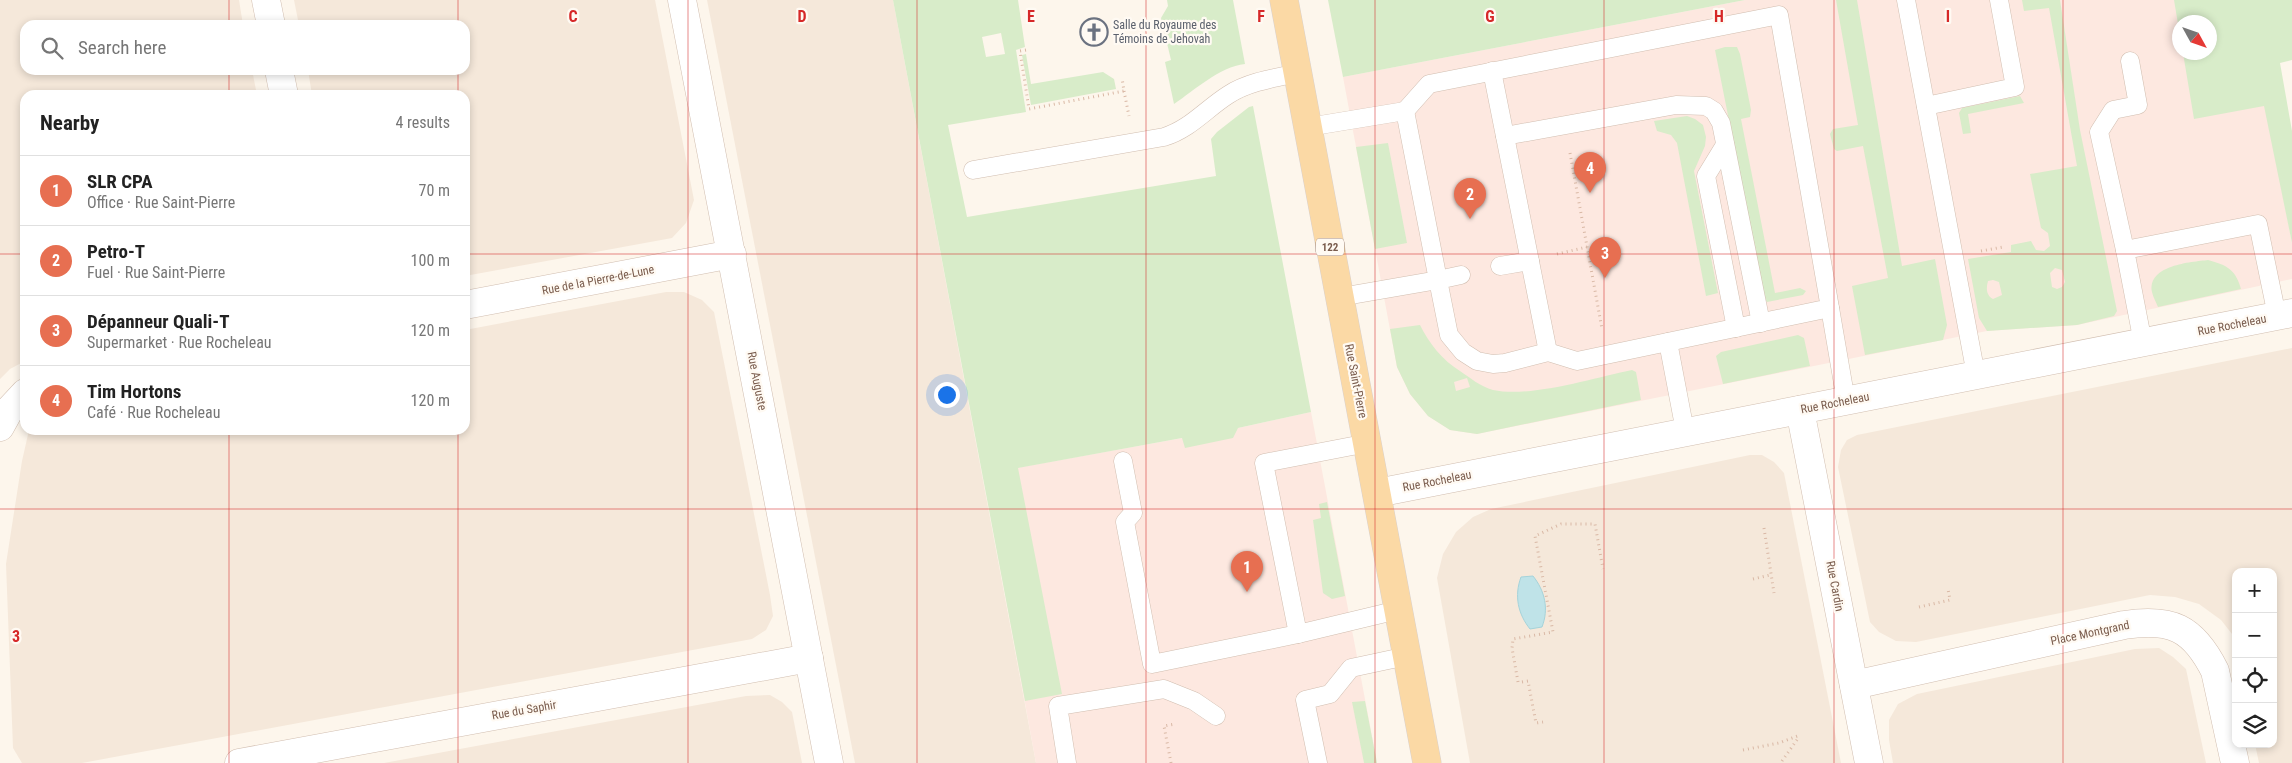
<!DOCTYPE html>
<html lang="en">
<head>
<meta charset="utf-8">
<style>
  :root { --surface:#fff; --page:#f6f6f6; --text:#222; --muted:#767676; --line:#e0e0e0; --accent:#e76f51 }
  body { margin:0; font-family:"Roboto Condensed",sans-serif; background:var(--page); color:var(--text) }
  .controls { position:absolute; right:15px; bottom:15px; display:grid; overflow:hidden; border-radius:10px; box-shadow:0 2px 8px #0003 }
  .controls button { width:45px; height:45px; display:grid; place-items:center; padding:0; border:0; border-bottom:1px solid var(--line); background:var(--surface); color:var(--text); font:25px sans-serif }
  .compass { position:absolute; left:2172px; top:15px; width:45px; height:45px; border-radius:50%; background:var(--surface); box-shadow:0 2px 8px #0003; rotate:130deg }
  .you { position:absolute; left:946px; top:394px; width:18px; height:18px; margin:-12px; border:4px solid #fff; border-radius:50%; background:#1a73e8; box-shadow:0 0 0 8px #1a73e833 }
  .badge { display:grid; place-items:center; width:32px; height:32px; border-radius:50%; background:var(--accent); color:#fff; font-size:16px; font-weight:700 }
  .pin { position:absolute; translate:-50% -41px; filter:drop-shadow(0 1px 2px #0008) }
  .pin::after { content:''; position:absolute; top:26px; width:18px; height:15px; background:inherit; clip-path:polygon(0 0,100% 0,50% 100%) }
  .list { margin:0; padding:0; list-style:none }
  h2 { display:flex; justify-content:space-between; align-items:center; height:65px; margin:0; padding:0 20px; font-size:21px }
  h2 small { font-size:16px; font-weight:400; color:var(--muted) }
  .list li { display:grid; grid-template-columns:32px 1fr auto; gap:15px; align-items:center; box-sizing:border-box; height:70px; padding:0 20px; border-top:1px solid var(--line) }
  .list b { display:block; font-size:19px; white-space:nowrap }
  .list p { margin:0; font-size:16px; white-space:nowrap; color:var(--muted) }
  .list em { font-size:16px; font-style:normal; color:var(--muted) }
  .icon { flex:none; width:28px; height:28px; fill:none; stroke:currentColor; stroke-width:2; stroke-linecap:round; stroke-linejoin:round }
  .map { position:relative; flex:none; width:2292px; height:763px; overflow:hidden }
  .search { position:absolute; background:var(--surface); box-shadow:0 2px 8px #0003; left:20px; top:20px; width:450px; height:55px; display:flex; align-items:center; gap:12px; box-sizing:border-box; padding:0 18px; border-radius:15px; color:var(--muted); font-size:19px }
  .panel { position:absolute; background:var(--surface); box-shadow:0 2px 8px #0003; left:20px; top:90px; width:450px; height:345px; border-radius:15px }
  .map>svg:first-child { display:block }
  .residential { fill:#f5e8da }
  .commercial { fill:#fde8e0; fill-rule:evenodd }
  .green { fill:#d8ecc9; fill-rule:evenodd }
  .water { fill:#bfe3e8; stroke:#a5d3da }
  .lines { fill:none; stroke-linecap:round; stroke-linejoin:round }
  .service-casing { stroke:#d1beb0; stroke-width:19 }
  .minor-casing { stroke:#d1beb0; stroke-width:29 }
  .tertiary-casing { stroke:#d1beb0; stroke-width:29 }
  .primary-casing { stroke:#dad1cd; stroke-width:29 }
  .path { stroke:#d9b8a5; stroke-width:3; stroke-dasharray:1 4; stroke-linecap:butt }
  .service { stroke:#fff; stroke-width:18 }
  .minor { stroke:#fff; stroke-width:28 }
  .tertiary { stroke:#fff; stroke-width:28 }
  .primary { stroke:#fbd9a5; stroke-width:28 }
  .grid { fill:none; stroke:#d62828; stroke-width:1; stroke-opacity:0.55 }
  .labels { text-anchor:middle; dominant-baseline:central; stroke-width:4.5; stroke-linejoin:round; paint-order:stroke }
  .shield { fill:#fffaf3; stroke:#a28b7f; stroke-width:1 }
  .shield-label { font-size:11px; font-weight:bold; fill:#7a5c4d }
  .worship-label { font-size:12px; fill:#5b616d; stroke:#fffaf3; text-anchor:start }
  .street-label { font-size:12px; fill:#7a5c4d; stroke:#fffaf3 }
  .grid-label { font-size:16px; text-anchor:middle; font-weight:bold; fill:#d62828; stroke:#fffaf3; stroke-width:4.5; stroke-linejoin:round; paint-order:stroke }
</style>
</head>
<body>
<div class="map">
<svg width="2292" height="763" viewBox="0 0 2292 763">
  <rect width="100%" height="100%" fill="#fdf6ec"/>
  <g class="residential">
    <path d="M0,0h239l4,25h-218v45h227l5,25h-232v266l-15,8 -10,10z"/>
    <path d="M294,0h361l39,200 -8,23 -14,15 -207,38v-181h-153l-4,-25h157v-45h-166z"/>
    <path d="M707,0h186l143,763h-181z"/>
    <path d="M666,292h18l18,8 12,12 56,283 3,21 -7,14 -14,9 -670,124h-60l-9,-15 -7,-184 16,-103 7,-31h436v-100z"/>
    <path d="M2292,348v415h-33l-4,-19h18v-172h-37v75l-4,-13 -11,-14 -22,-16 -24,-7 -25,-2 -234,47 -20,-1 -17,-9 -9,-10 -32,-155 3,-17 6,-10 10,-5z"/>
    <path d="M1750,455h12l12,7 10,11 57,290h-371l-33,-185 6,-24 13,-22 17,-15 18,-8z"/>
    <path d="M2159,648l14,9 13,12 20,94h-313l-4,-23v-20l9,-16 19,-10 218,-45z"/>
    <path d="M770,695l12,7 10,10 10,51h-418l362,-67z"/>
  </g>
  <g class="commercial">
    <path d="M1745,0h303l1,2 11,-2h186l46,243v36l-215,46 -90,6 -510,103 -27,-4 -22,-14 -18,-22 -13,-27 -54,-290zM2180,22h30v30h-30z"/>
    <path d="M1311,412l66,351h-341l-53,-289 255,-46z"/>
  </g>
  <g class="green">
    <path d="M893,0h125l7,47 -9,3 10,62 -78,13 19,92 249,-41 -5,-37 6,-7 32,-25 4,-1 58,306 -73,16 -5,10 -48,10 -3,-10 -164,30 44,226 -37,7zM1001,33l4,21 -19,3 -4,-20z"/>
    <path d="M1167,0h66l12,64c-26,3 -50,26 -71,40l-9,-42 6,-2 -10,-42 7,-12z"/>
    <path d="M1328,0h417l-402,77z"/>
    <path d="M1836,0h21l45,266 33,-7 12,66 -4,15 -78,15 -13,-69 36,-8 -25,-132 -26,5 -3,-2 -4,-15 3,-5 25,-4z"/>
    <path d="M2022,0h38l20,130 37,181 -3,5 -37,9 -90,6 -8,-13 -11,-59 43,-7v-7l20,-4 5,9 8,1 6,-5 -2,-13 -7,-5 -11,-54 47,-8 -28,-158 -25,3zM2055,268l7,2 3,12 -3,5 -5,2 -5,-2 -2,-14zM1993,280l6,2 3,13 -9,4c-7,-4 -7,-11 -5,-18z"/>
    <path d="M2174,0h118v60l-12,3 12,68v112l-28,-137 -70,13 -11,-66 27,-1v-30h-30l-1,8z"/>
    <path d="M1725,47h12l3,7 11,56 -1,7 -9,2 34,174 25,-5 6,3 -3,4 -36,7 -3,-5 -49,-247z"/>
    <path d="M1026,54l5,30 72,-12 11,7 2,10 -85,16 -9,-50z"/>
    <path d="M2020,96l4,7 -56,11 3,19 -8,1 -4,-21 3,-5z"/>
    <path d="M1687,116l8,3 8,6 3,12 -1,9 -11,25 24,122 -12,3 -29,-153 -6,-8 -14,-4 -3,-10z"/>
    <path d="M1388,143l19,100 -32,6 -19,-102z"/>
    <path d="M2208,260c19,5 28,10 33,29l-83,18c-2,-5 -5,-10 -6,-15 -5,-27 39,-30 56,-32z"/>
    <path d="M1420,325c9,18 22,35 40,46 9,6 21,16 33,19 38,8 100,-12 139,-20l4,2 5,28 -164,34 -27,-4 -22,-14 -18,-22 -13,-27 -7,-38zM1467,378l3,9 -14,4 -2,-9z"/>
    <path d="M1798,335l6,3 6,28 -87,18 -7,-28 5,-4z"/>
    <path d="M1327,502l18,94 -13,3 -9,-6 -10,-73 8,-2 -2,-14z"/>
    <path d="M1365,701l12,62h-13l-12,-61z"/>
  </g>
  <path class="water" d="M1533,576c12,15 16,33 9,51l-12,2c-12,-15 -16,-33 -9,-52z"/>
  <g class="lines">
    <g class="service-casing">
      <g id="service">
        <path d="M1906,0l70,375"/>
        <path d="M1492,71l56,281"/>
        <path d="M1926,106l89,-19 -16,-87"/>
        <path d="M1405,111l24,-27 350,-69 51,293 -253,53 -29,-9 -43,11 -12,1 -16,-3 -14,-9 -14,-17 -11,-55 23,-5"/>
        <path d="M1308,127l97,-16 33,169 -98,17"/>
        <path d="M1505,136l171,-31 30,1 8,5 7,12 40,200"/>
        <path d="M1725,145l-19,31 30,152"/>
        <path d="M973,170l191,-33c26,-8 42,-28 64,-42 20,-13 46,-17 70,-22"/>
        <path d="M2125,250l-26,-118 14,-22 25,-5 -8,-44"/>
        <path d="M1500,266l30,-5"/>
        <path d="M1830,308l16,93"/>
        <path d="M1668,342l17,89"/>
        <path d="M2143,343l-18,-93 133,-26 19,92"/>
        <path d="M1368,443l-104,20 34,171 100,-24"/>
        <path d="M1123,461l10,52 -8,9 27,142 146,-30"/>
        <path d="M1067,763l-9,-57 106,-17 30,12 22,15"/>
        <path d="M1318,763l-13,-63 25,-6 21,-26 56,-12"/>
      </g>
    </g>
    <g class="minor-casing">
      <g id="minor">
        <path d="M266,0l5,25"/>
        <path d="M682,0l147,763"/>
        <path d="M279,70l5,25"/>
        <path d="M465,305l267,-51"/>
        <path d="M1800,410l69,353"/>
        <path d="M0,427l10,-18 15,-16"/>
        <path d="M1854,685l270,-60c47,-7 69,2 91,46l20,92"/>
        <path d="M239,763l570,-105"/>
      </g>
    </g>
    <g class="tertiary-casing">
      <path id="tertiary" d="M1377,493l915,-180"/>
    </g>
    <g class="primary-casing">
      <path id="primary" d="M1284,0l143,763"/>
    </g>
    <g class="path">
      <path d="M1026,50l-6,1 9,58 95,-18 -2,-13"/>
      <path d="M1124,91l5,25"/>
      <path d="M1570,153l32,176"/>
      <path d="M1981,251l22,-4"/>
      <path d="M1557,254l30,-7"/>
      <path d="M1764,528l10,65"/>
      <path d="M1753,579l17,-4"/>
      <path d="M1919,607l31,-7 -2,-11"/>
      <path d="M1518,682l-6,-34 1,-9 40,-7 -18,-96 26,-12h34l8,45"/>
      <path d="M1522,682l6,-1 8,42 7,-1"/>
      <path d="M1743,750l36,-7 21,-8"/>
      <path d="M1782,761l17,-24"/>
      <path d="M1171,763l-7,-37 11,-2"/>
    </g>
    <use href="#service" class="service"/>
    <use href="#minor" class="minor"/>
    <use href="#tertiary" class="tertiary"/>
    <use href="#primary" class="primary"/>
  </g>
  <path class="grid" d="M229,0v25M458,0v25M688,0v763M917,0v763M1146,0v763M1375,0v763M1604,0v763M1834,0v763M2063,0v763M229,70v25M458,70v25M0,254h25M465,254h1827M229,430v333M458,430v333M0,509h2292"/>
  <defs>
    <g id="church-ring" transform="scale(1.4375)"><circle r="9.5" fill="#fffaf3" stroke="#6b7280" stroke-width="1.5"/><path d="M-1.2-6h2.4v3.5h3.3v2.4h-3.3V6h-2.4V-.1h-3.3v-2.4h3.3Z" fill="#6b7280"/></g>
  </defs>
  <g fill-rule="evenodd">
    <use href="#church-ring" x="1094" y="32"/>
  </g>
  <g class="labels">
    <rect class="shield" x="1316" y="238.5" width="28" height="17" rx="4"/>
    <g class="shield-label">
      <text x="1330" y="247">122</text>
    </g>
    <g class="worship-label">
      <text x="1113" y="25">Salle du Royaume des<tspan x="1113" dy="14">Témoins de Jehovah</tspan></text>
    </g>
    <g class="street-label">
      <text transform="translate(598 280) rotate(-11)">Rue de la Pierre-de-Lune</text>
      <text transform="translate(2232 325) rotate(-11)">Rue Rocheleau</text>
      <text transform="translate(757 381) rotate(79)">Rue Auguste</text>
      <text transform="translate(1356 381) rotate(79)">Rue Saint-Pierre</text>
      <text transform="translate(1835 403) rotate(-11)">Rue Rocheleau</text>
      <text transform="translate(1437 481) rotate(-11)">Rue Rocheleau</text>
      <text transform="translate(1835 586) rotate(79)">Rue Cardin</text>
      <text transform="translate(2090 633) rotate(-12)">Place Montgrand</text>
      <text transform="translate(524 710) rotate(-10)">Rue du Saphir</text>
    </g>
  </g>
  <g class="grid-label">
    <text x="573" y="22">C</text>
    <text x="802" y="22">D</text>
    <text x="1031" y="22">E</text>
    <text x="1261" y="22">F</text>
    <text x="1490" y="22">G</text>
    <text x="1719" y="22">H</text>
    <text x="1948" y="22">I</text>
    <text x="16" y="642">3</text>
  </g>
</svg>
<div class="controls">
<button>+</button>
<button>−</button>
<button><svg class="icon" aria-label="locate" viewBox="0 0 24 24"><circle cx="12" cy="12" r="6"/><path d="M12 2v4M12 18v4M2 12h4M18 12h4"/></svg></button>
<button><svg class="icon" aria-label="layers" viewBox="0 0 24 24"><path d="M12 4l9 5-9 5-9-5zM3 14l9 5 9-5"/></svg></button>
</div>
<svg class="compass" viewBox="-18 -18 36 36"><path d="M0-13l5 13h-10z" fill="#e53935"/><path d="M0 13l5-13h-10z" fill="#767676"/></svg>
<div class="you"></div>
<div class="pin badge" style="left:1247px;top:592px">1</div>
<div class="pin badge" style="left:1470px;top:219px">2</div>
<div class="pin badge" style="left:1605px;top:278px">3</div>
<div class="pin badge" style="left:1590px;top:193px">4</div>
<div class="search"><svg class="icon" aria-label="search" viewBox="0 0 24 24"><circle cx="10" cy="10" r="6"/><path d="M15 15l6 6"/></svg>Search here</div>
<section class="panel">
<h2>Nearby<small>4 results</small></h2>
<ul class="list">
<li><span class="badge">1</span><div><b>SLR CPA</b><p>Office · Rue Saint-Pierre</p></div><em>70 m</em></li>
<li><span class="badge">2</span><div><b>Petro-T</b><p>Fuel · Rue Saint-Pierre</p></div><em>100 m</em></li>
<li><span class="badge">3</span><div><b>Dépanneur Quali-T</b><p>Supermarket · Rue Rocheleau</p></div><em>120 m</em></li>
<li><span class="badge">4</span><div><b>Tim Hortons</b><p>Café · Rue Rocheleau</p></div><em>120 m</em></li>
</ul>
</section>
</div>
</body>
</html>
